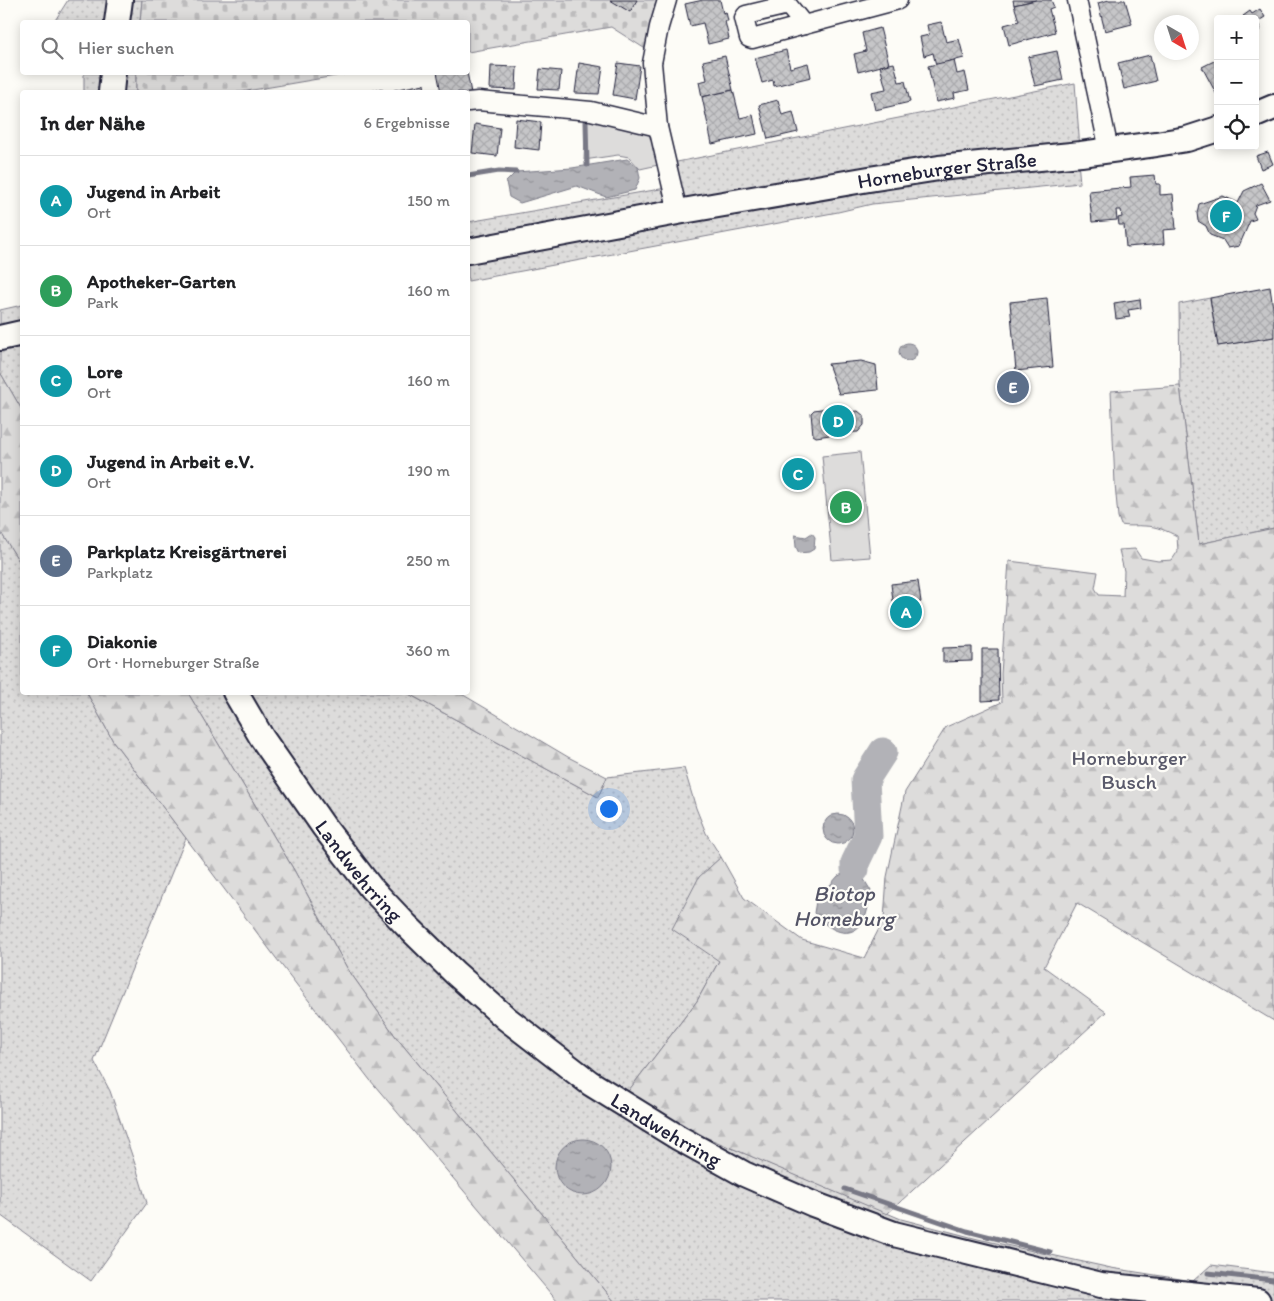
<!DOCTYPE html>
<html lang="de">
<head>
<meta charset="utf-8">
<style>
  :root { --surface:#fff; --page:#f6f6f6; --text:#202124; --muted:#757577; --line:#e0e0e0; --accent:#7c3aed }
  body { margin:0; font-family:Itim,sans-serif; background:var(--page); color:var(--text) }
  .controls { position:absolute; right:15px; top:15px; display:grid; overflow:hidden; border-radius:5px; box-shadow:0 2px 12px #0003 }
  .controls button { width:45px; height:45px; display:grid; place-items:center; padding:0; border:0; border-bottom:1px solid var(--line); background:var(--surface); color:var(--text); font:25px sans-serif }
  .compass { position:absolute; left:1154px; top:15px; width:45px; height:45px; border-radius:50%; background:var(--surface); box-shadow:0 2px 12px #0003; rotate:141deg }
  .you { position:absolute; left:608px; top:808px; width:18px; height:18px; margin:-12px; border:4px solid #fff; border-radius:50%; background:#1a73e8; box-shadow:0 0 0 8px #1a73e833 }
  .badge { display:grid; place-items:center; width:32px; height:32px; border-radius:50%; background:var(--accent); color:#fff; font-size:16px; font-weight:700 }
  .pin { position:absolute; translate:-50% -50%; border:2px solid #fff; box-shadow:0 1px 5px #0006 }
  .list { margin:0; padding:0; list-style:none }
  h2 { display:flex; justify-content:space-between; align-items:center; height:65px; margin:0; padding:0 20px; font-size:21px }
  h2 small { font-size:16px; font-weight:400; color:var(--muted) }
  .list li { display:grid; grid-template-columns:32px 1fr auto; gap:15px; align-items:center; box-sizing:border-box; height:90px; padding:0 20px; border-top:1px solid var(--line) }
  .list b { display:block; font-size:19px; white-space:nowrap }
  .list p { margin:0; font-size:16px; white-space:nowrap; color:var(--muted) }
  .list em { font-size:16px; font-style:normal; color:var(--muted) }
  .icon { flex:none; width:28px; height:28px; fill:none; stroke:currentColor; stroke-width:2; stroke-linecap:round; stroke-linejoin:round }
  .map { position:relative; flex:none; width:1274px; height:1301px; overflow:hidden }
  .search { position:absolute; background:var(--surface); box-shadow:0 2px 12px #0003; left:20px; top:20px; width:450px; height:55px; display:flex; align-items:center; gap:12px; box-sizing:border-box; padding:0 18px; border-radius:5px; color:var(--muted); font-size:19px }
  .panel { position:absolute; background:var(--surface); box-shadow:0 2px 12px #0003; left:20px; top:90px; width:450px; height:605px; border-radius:5px }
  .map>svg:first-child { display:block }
  .grass { fill:url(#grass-dots); stroke:#807f8b }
  .forest { fill:url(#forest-firs); stroke:#807f8b }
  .cemetery { fill:url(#cemetery-stones); stroke:#807f8b }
  .green { fill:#dddcdb; stroke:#807f8b }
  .water { fill:url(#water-ripples); stroke:#787885 }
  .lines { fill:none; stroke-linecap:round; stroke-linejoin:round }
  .stream { stroke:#787885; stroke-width:5 }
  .river { stroke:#b2b2b7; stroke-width:29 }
  .building { fill:url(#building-cross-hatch); stroke:#22223b }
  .street-casing { stroke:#22223b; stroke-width:21 }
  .secondary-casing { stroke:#22223b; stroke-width:28 }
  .street { stroke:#fdfcf7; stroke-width:18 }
  .secondary { stroke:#fdfcf7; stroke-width:24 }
  .labels { text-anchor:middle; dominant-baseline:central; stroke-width:4.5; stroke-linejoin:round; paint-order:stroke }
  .street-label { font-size:21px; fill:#22223b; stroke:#fdfcf7 }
  .park-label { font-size:21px; fill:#5a5a6b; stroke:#fdfcf7 }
  .water-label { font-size:22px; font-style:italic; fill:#545466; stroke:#fdfcf7 }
</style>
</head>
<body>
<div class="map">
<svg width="1274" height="1301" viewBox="0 0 1274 1301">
  <defs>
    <pattern id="grass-dots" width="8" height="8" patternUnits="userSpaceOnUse" patternTransform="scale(1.25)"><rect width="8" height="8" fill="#dddcdb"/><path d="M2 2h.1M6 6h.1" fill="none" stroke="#bdbcbd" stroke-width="1.8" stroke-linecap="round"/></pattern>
    <pattern id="forest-firs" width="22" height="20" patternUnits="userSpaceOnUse" patternTransform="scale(1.25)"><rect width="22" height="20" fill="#dddcdb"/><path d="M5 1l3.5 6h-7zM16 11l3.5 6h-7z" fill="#bdbcbd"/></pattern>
    <pattern id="cemetery-stones" width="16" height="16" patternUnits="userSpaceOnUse" patternTransform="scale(1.25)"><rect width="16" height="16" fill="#dddcdb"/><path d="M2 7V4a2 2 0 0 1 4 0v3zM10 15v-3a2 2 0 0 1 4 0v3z" fill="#bdbcbd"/></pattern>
    <pattern id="water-ripples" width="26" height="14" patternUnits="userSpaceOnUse" patternTransform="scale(1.25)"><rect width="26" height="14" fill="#b2b2b7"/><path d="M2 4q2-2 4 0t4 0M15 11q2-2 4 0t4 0" fill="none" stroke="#909096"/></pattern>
    <pattern id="building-cross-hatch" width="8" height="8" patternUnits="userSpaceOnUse" patternTransform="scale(1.25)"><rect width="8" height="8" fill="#c6c6c8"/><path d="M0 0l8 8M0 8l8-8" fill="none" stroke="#aaaaad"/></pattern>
  </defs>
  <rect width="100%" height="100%" fill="#fdfcf7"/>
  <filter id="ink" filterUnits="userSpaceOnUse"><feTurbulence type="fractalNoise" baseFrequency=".02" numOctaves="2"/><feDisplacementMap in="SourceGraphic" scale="10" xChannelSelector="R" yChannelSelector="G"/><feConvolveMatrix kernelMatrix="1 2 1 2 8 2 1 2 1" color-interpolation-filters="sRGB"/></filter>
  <g filter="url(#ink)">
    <g class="grass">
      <path d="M68,0h74l-2,22h-86z"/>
      <rect x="84" y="73" width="52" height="19"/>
      <path d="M1075,83l5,66 -3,1 3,33 -208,21 -34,8 -370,69v-59l204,-35 -5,-23z"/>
      <path d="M1210,298l8,48 56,-9v191l-75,16 -19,-158 -1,-82z"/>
      <path d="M22,305v105l-22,-38v-62z"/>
      <path d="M0,531l22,35v126l65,1 26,48 73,97 -92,223 16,30 26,76 11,36 -56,78 -91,-66z"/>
      <path d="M188,693h219l191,104 9,-20 77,-9 12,40 10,25 15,24 -21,20 -2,3 21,81 -22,40 -71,93 58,34 217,91 77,20 133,29 82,13 18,-16 63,8v28h-660l-218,-264 -49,-69 -53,-98z"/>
    </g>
    <g class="forest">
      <path d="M0,372l22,38v156l-22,-35z"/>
      <path d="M1180,386l19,158 75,-16v493l-197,-118 -33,64 62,45 -219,202 -203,-86 -58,-34 71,-93 22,-40 -47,-32 27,-52 22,-20 23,41 58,42 62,18 20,-39 3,-42 18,-85 41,-65 56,-25 -1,-28 8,-113 89,11 -3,16 4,7 24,1 1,-25 -5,-21 16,-1 6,9 17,3 14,-1 6,-9 -1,-15c-10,-5 -21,-10 -32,-10 -9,-1 -15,1 -24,-1l-3,-8 -3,-33 -4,-93z"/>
      <path d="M87,693h101l106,177 53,98 49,69 218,264h-57l-187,-221 -94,-122 -163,-217z"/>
      <path d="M407,693h53l108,64 39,20 -9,20z"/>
    </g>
    <g class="cemetery">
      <path d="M142,0h516l-3,5 -8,45 -36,-23 -143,25v-30h-328z"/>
      <path d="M136,73v-1l217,1 -112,19h-105z"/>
    </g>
    <g class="green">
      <path d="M586,117l63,13 9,35 -18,4 -11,-12 -11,-2 -34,5z"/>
      <path d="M860,452l10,105 -38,3 -10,-104z"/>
    </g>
    <g class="water">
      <path d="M627,159l11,8 2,11 -5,12 -29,7 -29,-11 -57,17 -11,-6 -3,-15 10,-10 56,-4z"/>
      <circle cx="908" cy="352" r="9"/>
      <path d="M812,533l3,4 -1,12 -5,3 -10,1 -3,-6 -1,-12 11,2z"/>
      <circle cx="838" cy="829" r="15"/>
      <path d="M857,868l14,23c-2,9 -3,19 -6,27 -13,26 -37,12 -51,-5l2,-12 22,-25z"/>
      <circle cx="583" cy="1167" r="28"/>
    </g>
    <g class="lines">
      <g class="stream">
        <path d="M586,122l1,43"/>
        <path d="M468,176l31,-5 17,1"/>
        <path d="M845,1189l122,42 83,21"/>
        <path d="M1208,1273l66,7"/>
      </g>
      <path class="river" d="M855,869v-6l13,-27 -3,-56 18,-28"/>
    </g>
    <g class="building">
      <path d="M610,0h27l-7,12z"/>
      <path d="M703,0h17l3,13 3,-1 2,9h-3l4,18 -21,5 -5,-21 -13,3 -5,-22z"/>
      <path d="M1013,0h23l-22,5z"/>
      <path d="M1036,0h15l3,7 -5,2 6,23 -46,13 -5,-20 15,-4 -5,-16z"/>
      <path d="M1109,0h16l7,24 -27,7 -7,-28z"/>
      <path d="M1260,9l5,8 -8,5 4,7 -6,5v-15h-10l-2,-3 7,-5 2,3z"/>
      <path d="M941,22l5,20 13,-3 5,19 -28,7 -3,-12 -9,3 -4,-19 9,-2 -2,-10z"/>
      <path d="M880,28l9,36 -31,8 -4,-18 12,-3 -4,-18z"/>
      <path d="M786,50l4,18 18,-5 3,14 -37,9 -1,-6 -11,3 -7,-25z"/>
      <path d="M1057,51l6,29 -28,6 -7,-29z"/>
      <path d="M1150,55l6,26 -32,8 -6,-26z"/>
      <path d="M725,56l8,34 -31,7 -3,-15 8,-2 -4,-19z"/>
      <path d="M1218,59v38l-16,-30z"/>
      <path d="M954,60l3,14 8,-2 4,18 -15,3 1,5 -19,4 -8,-36z"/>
      <path d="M579,63l24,4 -4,27 -24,-1z"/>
      <path d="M618,63l22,3 -5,33 -22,-4z"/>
      <path d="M894,63l5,19 6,-1 5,21 -35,8 -4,-18 15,-3 -6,-23z"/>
      <path d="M491,66l26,1 -1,23 -26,-1z"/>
      <path d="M540,69l21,2 -2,19 -21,-1z"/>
      <path d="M437,72h30l4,21 -30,-1z"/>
      <path d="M424,84l1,8h-31v-2z"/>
      <path d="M382,89l1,3h-20z"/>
      <path d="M733,90l7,28 13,-3 4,19 -45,10 -10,-47z"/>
      <path d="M778,100l4,15 11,-3 5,20 -30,7 -9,-34z"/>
      <path d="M516,119l25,3 -2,28 -25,-3z"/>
      <path d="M475,124l25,4 -3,28 -25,-3z"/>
      <path d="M1268,152l5,12 -12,5 -5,-13z"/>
      <path d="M1155,175l1,9h4v11l13,-1 3,35 -13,1 1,14 -38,3 -2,-22h-5l-1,-7 4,-1 -1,-7h-5l1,10 -25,2 -3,-31 42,-4 -1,-10z"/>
      <path d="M1261,183l9,17 -14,5 -3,8 3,6 -6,2 -11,25 -11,2 -5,-8 -13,-5 -4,-9 -8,-5 -1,-8 2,-9 24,-8 15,7 6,-12z"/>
      <path d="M1270,287l4,28v22l-56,9 -8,-48z"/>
      <path d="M1047,298l6,69 -37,4 -6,-69z"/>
      <path d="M1140,299l1,9 -13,2 2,7 -14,2 -2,-16z"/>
      <path d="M861,361l15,4 2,25 -39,4 -11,-30z"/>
      <path d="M827,408l5,6 26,-3 6,5v9l-6,7 -25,1 -3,2 -14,2 -3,-2 -2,-22 3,-3z"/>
      <path d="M918,581l3,21 -5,1 2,19 -22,3 -5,-41z"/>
      <path d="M972,647v14l-29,1v-14z"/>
      <path d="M982,649h16l1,51 -17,1z"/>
    </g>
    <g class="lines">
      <g class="street-casing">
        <g id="street">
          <path d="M667,0l-8,27 -7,36 6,64 20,85"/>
          <path d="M1077,0l32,150"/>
          <path d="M788,5l16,20 -52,14 -3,-1 -5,-20 2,-3z"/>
          <path d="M804,25l94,-25"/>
          <path d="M468,102l10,-1 113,10 67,16"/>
        </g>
      </g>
      <g class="secondary-casing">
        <g id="secondary">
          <path d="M117,22l3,-22"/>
          <path d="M111,92l2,-20"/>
          <path d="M1255,115l19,-8"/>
          <path id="s1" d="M468,251l215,-40 186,-32 70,-11 142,-14 75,-10 31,-5 31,-10"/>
          <path d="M0,338l22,-5"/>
          <path id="s2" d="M235,692l27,46 62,89 47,61 35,37 49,48 52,46 83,64 89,55 65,36 69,30 81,30 207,51 157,16"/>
        </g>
      </g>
      <use href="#street" class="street"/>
      <use href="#secondary" class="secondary"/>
    </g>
  </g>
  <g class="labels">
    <g class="street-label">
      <text stroke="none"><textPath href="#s1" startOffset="486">Horneburger Straße</textPath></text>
      <text stroke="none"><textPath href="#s2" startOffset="218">Landwehrring</textPath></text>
      <text stroke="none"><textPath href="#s2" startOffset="622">Landwehrring</textPath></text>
    </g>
    <g class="park-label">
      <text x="1129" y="757">Horneburger<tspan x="1129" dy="24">Busch</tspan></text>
    </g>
    <g class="water-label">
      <text x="844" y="893">Biotop<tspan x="844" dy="25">Horneburg</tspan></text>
    </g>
  </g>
</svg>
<div class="controls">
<button>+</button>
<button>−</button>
<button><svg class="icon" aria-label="locate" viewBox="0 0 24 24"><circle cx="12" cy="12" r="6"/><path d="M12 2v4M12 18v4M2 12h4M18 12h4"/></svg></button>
</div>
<svg class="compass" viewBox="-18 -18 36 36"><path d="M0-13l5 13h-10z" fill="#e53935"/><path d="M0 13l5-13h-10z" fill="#757577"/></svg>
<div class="you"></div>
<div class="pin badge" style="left:906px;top:612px;background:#0f9aa8">A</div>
<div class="pin badge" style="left:846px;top:507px;background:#2e9e5b">B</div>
<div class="pin badge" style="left:798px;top:474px;background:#0f9aa8">C</div>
<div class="pin badge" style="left:838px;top:421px;background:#0f9aa8">D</div>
<div class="pin badge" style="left:1013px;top:387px;background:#5c6f8a">E</div>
<div class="pin badge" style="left:1226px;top:216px;background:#0f9aa8">F</div>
<div class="search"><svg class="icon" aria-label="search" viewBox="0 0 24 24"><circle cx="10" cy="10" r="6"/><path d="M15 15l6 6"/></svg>Hier suchen</div>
<section class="panel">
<h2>In der Nähe<small>6 Ergebnisse</small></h2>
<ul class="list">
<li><span class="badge" style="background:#0f9aa8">A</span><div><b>Jugend in Arbeit</b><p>Ort</p></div><em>150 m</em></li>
<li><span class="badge" style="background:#2e9e5b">B</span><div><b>Apotheker-Garten</b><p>Park</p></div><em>160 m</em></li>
<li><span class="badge" style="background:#0f9aa8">C</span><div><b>Lore</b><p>Ort</p></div><em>160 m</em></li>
<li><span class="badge" style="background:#0f9aa8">D</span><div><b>Jugend in Arbeit e.V.</b><p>Ort</p></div><em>190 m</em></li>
<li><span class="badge" style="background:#5c6f8a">E</span><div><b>Parkplatz Kreisgärtnerei</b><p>Parkplatz</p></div><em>250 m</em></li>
<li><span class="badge" style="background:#0f9aa8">F</span><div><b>Diakonie</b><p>Ort · Horneburger Straße</p></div><em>360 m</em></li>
</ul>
</section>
</div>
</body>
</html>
